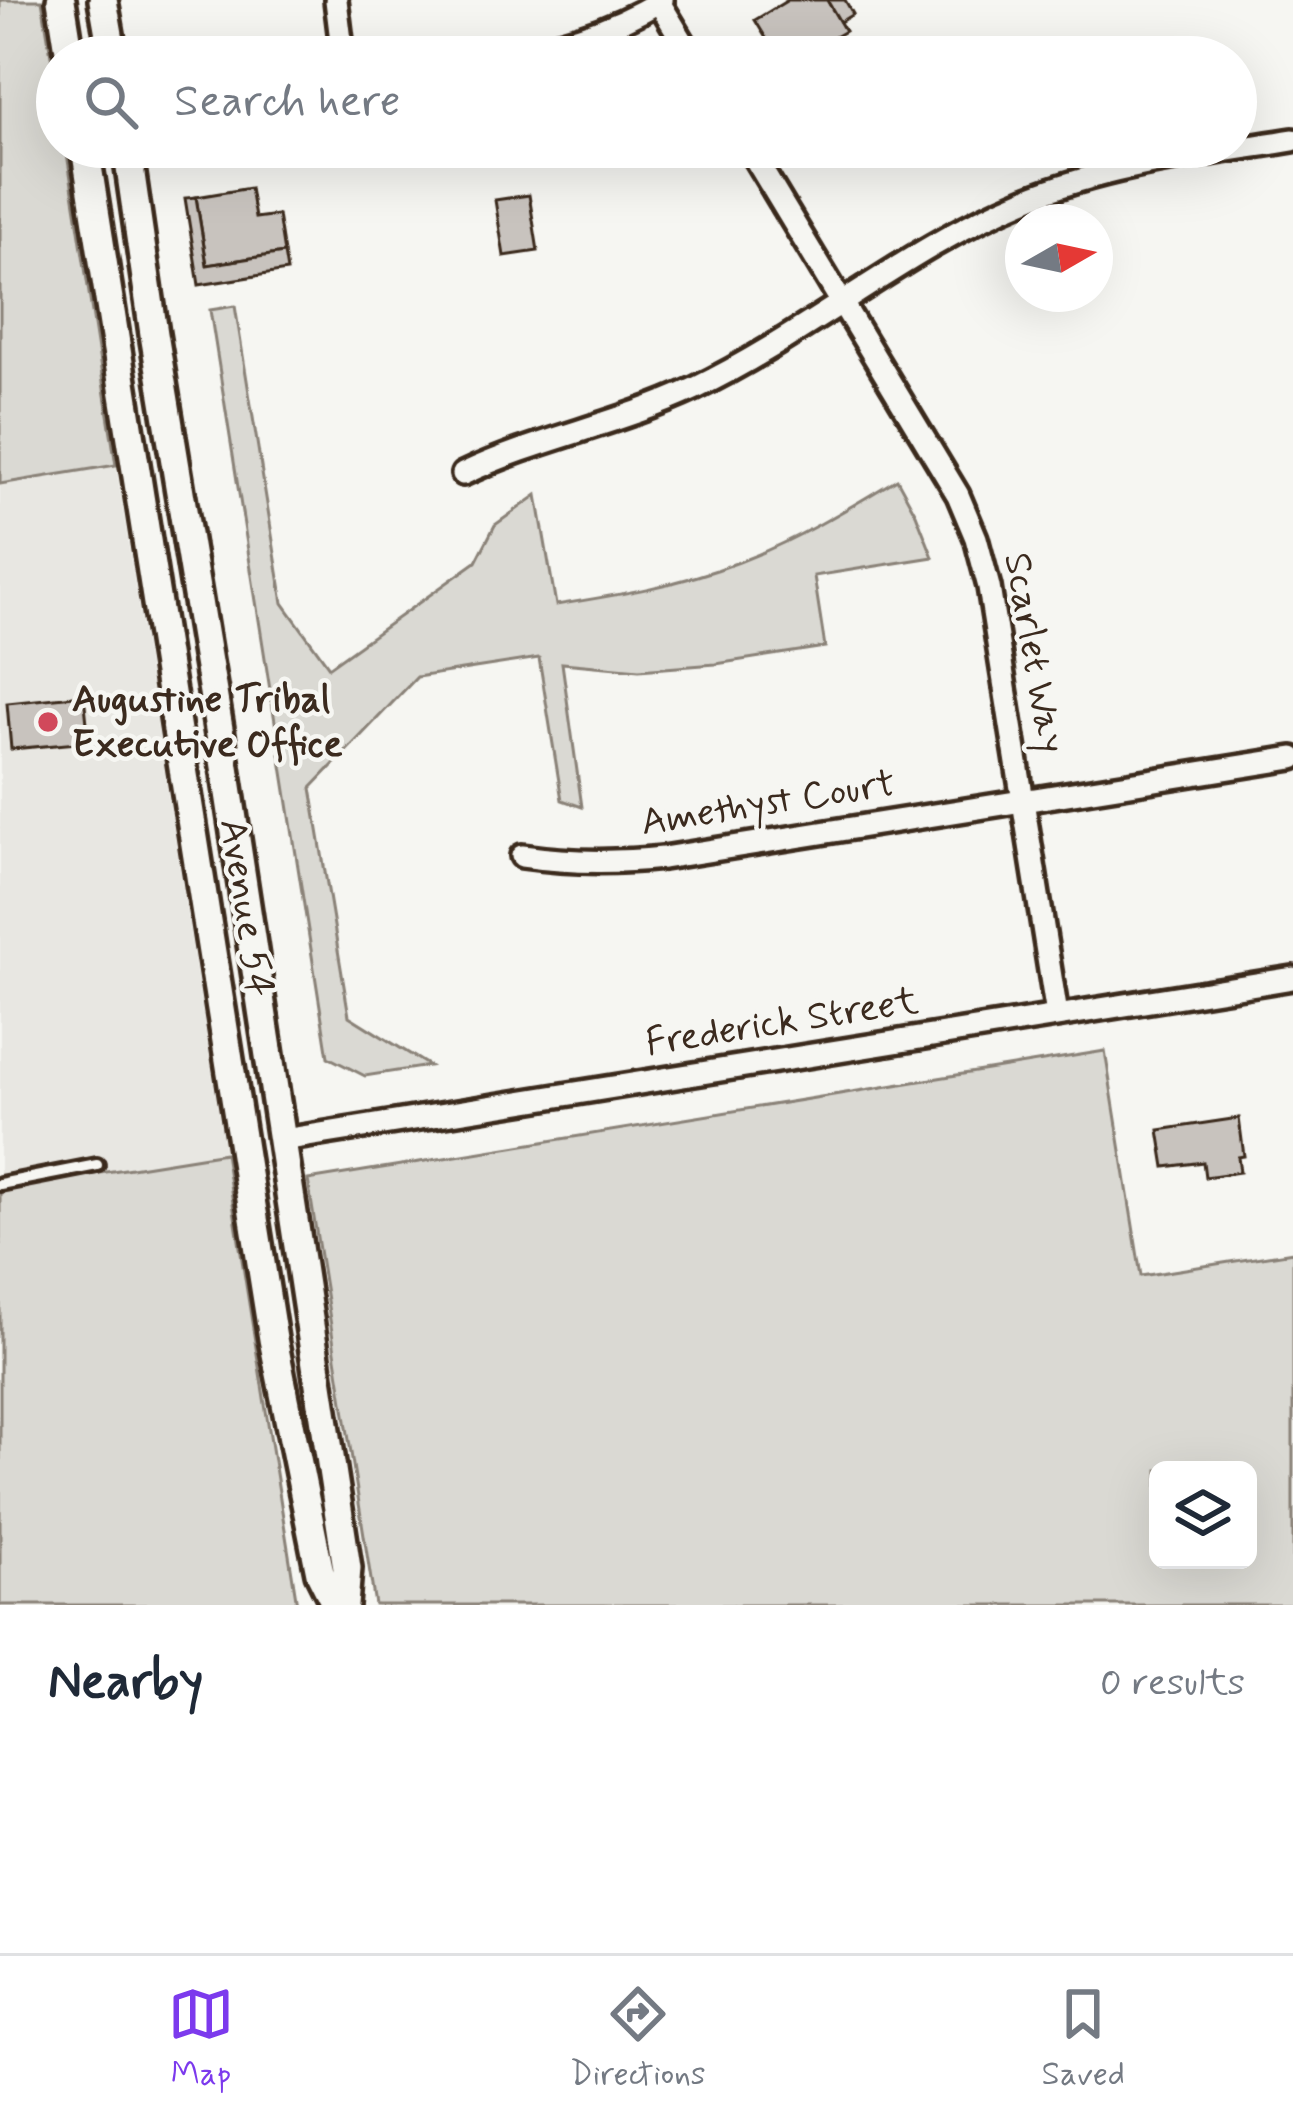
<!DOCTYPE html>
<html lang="en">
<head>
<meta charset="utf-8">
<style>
  :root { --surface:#fff; --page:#f6f6f7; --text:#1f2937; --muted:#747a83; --line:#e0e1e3; --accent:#7c3aed }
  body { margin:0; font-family:Mynerve,sans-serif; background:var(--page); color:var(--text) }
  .controls { position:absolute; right:36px; bottom:36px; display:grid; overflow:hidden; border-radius:18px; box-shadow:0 12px 48px #0002 }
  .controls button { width:108px; height:108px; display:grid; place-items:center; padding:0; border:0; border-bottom:3px solid var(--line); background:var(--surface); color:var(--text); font:60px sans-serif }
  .compass { position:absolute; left:1005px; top:204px; width:108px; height:108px; border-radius:50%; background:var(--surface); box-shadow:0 12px 48px #0002; rotate:81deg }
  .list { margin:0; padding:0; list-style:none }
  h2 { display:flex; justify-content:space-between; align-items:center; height:156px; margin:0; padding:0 48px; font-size:51px }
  h2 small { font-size:39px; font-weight:400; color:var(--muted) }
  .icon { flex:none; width:66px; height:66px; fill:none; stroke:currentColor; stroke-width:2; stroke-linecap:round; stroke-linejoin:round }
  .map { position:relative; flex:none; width:1293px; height:1605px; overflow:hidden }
  .search { position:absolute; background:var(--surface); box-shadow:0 12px 48px #0002; left:36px; right:36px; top:36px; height:132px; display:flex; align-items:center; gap:30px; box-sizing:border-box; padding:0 42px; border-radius:66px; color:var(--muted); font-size:45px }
  .sheet { height:348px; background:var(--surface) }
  nav { display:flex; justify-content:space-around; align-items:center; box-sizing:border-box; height:168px; border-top:3px solid var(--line); background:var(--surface); font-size:33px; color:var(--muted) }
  nav a { display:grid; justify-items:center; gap:6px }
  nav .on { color:var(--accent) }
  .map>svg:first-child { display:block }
  .built { fill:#e8e7e2 }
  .green { fill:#dad9d3; stroke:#8a8278; stroke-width:3; fill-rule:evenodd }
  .building { fill:#c8c3be; stroke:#3b2a1e; stroke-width:3 }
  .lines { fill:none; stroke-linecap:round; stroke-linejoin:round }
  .service-casing { stroke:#3b2a1e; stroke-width:20 }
  .minor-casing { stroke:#3b2a1e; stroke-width:30 }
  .tertiary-casing { stroke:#3b2a1e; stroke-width:36 }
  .path { stroke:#3b2a1e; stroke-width:4.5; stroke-dasharray:12 9; stroke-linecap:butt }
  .service { stroke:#f6f6f2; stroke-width:10 }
  .minor { stroke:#f6f6f2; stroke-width:21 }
  .tertiary { stroke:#f6f6f2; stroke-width:27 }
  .poi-dot { fill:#d1495b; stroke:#f6f6f2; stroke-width:4.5 }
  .labels { text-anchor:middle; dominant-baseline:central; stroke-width:9; stroke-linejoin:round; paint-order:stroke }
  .street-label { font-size:39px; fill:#3b2a1e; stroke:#f6f6f2 }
  .poi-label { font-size:39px; font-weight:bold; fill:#3b2a1e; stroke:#f6f6f2; text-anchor:start }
</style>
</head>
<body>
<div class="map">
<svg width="1293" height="1605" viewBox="0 0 1293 1605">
  <rect width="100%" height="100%" fill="#f6f6f2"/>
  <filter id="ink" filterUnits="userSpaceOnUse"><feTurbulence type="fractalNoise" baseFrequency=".00833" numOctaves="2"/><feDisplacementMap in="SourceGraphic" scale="24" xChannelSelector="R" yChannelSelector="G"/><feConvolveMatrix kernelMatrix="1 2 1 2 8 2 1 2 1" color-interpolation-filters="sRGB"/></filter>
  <g filter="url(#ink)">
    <path class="built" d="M116,465l109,688 -225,36v-705z"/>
    <g class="green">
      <path d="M0,0h42l15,93v54h9l50,318 -116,19z"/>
      <path d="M235,306l48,297 46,64 147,-105 19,-37 42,-30 19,110c62,-10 124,-20 183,-43 55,-21 107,-52 158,-83l19,35 17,43 -119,19 11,71 -109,17 -77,6 -77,-7 20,144 -20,-7 -23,-142 -122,19 -106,111 38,228 80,50 -64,10 -37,-19 -118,-747z"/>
      <path d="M1105,1051l36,225 152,-24v353h-918l-67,-425zM1248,1470v90h-90v-90z"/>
      <path d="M225,1153l72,452h-297v-416z"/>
    </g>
    <g class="building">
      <path d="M788,0h39l18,31 -45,26h-29l-7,-11 5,-3 -14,-23z"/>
      <path d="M827,0h18l8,14 -13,8z"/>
      <path d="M250,188l5,30 23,-3 6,38 -77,12 -11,-68z"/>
      <path d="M529,195l9,56 -34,5 -9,-56z"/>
      <path d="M196,197l11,68 77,-12 3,18 -88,14 -14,-87z"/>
      <path d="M84,695l5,47 -78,7 -4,-46z"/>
      <path d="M1239,1118l5,38 -6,1 2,15 -35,5 -2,-15 -38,5 -6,-37z"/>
    </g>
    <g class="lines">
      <g class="service-casing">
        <path id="service" d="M0,1184l97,-19"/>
      </g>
      <g class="minor-casing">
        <g id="minor">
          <path d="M336,0l7,57"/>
          <path d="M659,2l33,55"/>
          <path d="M492,57c63,-10 115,-24 170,-57"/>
          <path d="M748,147l210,348 18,43 13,49 68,428"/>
          <path d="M463,474c74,-35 156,-50 231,-85 115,-55 214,-142 332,-190 86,-35 177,-44 267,-59"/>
          <path d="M522,856c49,7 93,7 141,2l630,-100"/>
          <path d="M283,1140l1010,-162"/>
        </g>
      </g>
      <g class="tertiary-casing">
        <g id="tertiary">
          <path d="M61,0l9,57"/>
          <path d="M103,0l10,57"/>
          <path d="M85,147l188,1192 47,234 16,32"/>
          <path d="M127,147l27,187 68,413 125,821 -3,37"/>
        </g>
      </g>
      <path class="path" d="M764,57l-6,-9 10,-6"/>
      <use href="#service" class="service"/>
      <use href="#minor" class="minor"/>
      <use href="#tertiary" class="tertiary"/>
    </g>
  </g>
  <circle class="poi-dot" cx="48" cy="722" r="12"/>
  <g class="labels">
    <g class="street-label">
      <text transform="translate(1033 653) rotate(80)">Scarlet Way</text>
      <text transform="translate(768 804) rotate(-9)">Amethyst Court</text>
      <text transform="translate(245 908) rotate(81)">Avenue 54</text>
      <text transform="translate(782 1023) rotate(-9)">Frederick Street</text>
    </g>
    <g class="poi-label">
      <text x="72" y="700">Augustine Tribal<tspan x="72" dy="45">Executive Office</tspan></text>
    </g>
  </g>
</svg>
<div class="controls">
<button><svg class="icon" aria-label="layers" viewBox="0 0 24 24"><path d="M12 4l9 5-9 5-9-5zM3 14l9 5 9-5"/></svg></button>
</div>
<svg class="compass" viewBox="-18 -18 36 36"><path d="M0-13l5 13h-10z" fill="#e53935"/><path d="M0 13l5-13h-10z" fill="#747a83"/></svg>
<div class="search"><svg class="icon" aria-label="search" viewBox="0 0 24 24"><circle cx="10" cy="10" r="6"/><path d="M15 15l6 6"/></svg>Search here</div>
</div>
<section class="sheet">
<h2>Nearby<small>0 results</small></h2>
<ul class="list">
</ul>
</section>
<nav>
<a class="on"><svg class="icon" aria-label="map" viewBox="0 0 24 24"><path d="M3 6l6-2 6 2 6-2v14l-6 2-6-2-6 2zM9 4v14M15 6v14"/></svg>Map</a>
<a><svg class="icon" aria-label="directions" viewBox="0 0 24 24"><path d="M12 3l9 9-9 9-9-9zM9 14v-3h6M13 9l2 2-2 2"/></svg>Directions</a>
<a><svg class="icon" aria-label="saved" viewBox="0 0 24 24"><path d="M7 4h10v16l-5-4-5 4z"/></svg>Saved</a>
</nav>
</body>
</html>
